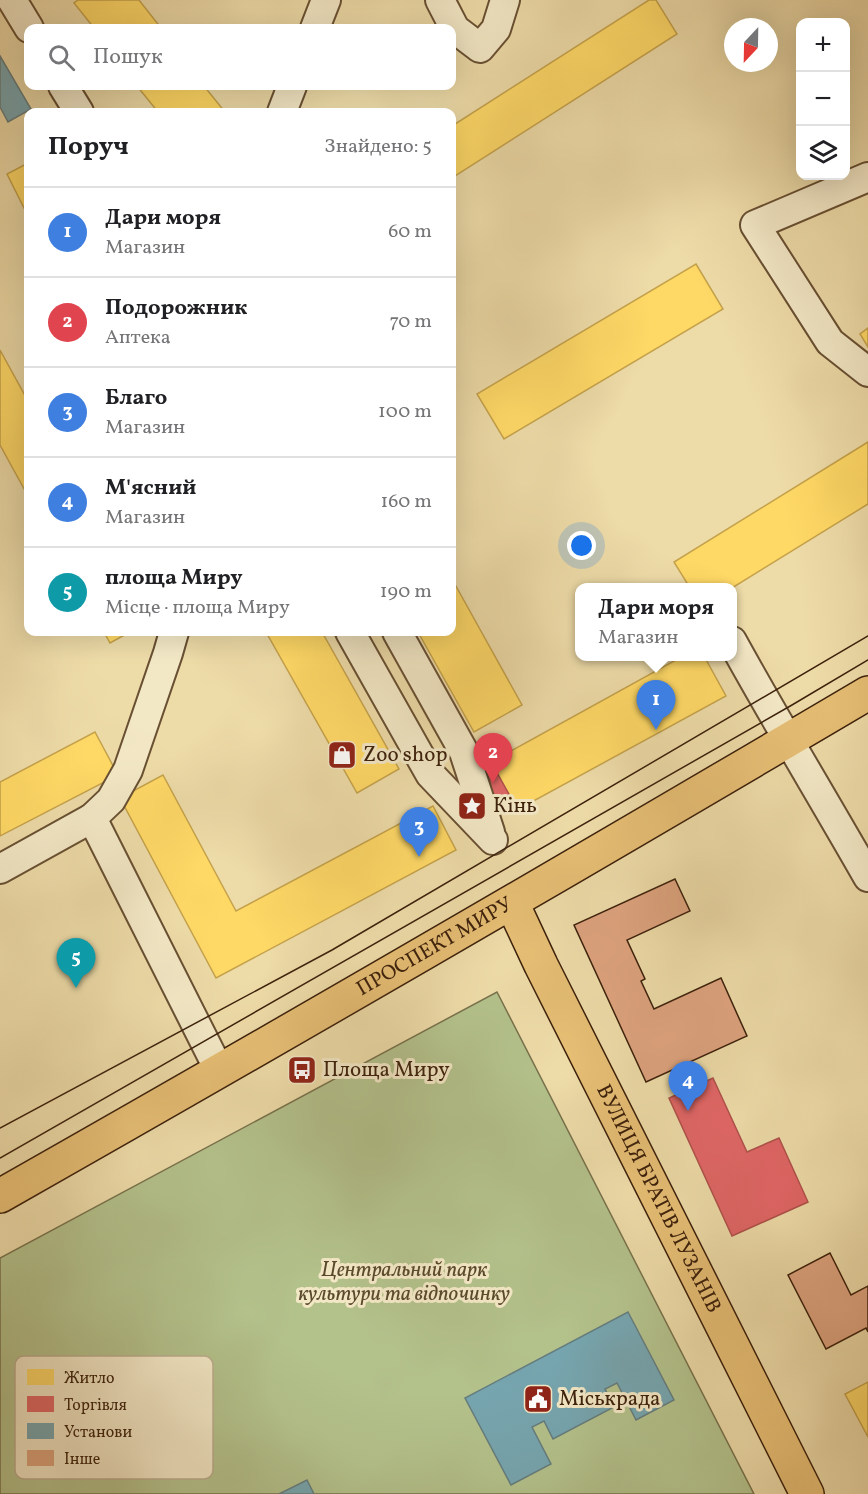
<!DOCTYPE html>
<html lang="uk">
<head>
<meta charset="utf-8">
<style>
  :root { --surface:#fff; --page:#f6f6f6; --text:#202124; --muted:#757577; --line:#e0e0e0; --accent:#8f2418 }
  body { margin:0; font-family:Vollkorn,serif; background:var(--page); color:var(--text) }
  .controls { position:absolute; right:18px; top:18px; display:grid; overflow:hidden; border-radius:12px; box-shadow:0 6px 24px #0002 }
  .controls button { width:54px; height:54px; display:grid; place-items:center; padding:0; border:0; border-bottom:2px solid var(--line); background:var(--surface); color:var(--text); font:30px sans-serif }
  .compass { position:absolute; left:724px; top:18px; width:54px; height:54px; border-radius:50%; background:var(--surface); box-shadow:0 6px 24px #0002; rotate:202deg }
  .you { position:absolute; left:582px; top:546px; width:21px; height:21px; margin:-15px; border:4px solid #fff; border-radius:50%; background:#1a73e8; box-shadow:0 0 0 9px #1a73e833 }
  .badge { display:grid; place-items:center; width:39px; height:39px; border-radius:50%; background:var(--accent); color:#fff; font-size:20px; font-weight:700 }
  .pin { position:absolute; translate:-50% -50px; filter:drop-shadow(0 2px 3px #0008) }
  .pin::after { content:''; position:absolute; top:32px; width:21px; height:18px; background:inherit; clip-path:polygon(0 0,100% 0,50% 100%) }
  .popup { position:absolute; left:575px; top:583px; width:162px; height:78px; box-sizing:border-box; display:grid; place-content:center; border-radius:12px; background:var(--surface); filter:drop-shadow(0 2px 4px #0005); font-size:20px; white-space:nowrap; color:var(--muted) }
  .popup b { font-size:22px; color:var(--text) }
  .popup::after { content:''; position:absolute; left:50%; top:100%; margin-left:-12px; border:12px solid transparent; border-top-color:var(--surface) }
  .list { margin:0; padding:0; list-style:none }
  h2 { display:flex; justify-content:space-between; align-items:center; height:78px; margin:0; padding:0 24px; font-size:26px }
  h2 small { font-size:20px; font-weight:400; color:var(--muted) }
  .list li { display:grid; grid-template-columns:39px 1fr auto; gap:18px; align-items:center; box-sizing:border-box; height:90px; padding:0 24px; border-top:2px solid var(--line) }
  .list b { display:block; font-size:22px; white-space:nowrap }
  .list p { margin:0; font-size:20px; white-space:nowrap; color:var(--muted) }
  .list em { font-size:20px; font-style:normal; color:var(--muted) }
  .icon { flex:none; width:33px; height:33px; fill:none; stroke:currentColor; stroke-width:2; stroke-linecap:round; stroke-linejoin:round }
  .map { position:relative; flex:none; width:868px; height:1494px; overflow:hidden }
  .search { position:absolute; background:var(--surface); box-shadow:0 6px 24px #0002; left:24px; top:24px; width:432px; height:66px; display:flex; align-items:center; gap:15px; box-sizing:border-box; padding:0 21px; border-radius:12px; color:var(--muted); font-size:22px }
  .panel { position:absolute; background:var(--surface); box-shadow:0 6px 24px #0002; left:24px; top:108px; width:432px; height:528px; border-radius:12px }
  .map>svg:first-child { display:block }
  .green { fill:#b3c18b; stroke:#78714c; stroke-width:1.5 }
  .homes { fill:#ffd966; stroke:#c5a24b; stroke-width:1.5 }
  .shops { fill:#e06666; stroke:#af514b; stroke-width:1.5 }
  .public { fill:#76a5af; stroke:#657d7e; stroke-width:1.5 }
  .building { fill:#dda37e; stroke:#3d210c; stroke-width:1.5 }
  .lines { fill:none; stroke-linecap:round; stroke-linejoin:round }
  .minor-casing { stroke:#695033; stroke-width:32 }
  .major-casing { stroke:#3d210c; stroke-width:36 }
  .minor { stroke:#f3e8c6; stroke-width:28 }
  .major { stroke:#e6be74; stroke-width:33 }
  .tram { stroke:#3d210c; stroke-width:1.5 }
  .labels { text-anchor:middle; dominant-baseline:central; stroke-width:6; stroke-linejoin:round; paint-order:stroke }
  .poi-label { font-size:21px; fill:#3d210c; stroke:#f3e8c6; text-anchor:start }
  .street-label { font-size:21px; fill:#3d210c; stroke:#f3e8c6 }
  .park-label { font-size:21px; font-style:italic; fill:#5a492c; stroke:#f3e8c6 }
  .key { fill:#f3e8c6; stroke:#bcac8e; stroke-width:1.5 }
  .key-label { font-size:16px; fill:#3d210c }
</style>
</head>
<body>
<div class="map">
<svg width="868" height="1494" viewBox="0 0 868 1494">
  <rect width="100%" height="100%" fill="#eddba8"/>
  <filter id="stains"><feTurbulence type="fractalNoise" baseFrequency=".00333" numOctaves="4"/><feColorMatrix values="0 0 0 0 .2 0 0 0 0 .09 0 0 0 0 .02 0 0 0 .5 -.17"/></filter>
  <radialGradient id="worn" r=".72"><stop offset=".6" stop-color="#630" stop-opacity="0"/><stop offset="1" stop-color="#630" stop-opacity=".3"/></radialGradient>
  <path class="green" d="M497,992l257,502h-754v-236z"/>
  <g class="homes">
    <path d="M78,0h61l22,28h-67l-20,-25z"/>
    <path d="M649,0h7l21,34 -225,144v-52z"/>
    <path d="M137,86h67l21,26h-67z"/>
    <path d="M28,163v53l-21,-42z"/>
    <path d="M696,264l27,45 -219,130 -27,-45z"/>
    <path d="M868,328v19l-8,-13z"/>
    <path d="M0,350l28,51v95l-28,-51z"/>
    <path d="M868,442v62l-136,84h-42l-16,-26z"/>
    <path d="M452,579l70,126 -48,27 -56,-100h34z"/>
    <path d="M104,632h26l-20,11z"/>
    <path d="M266,632h56l77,137 -42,24z"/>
    <path d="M683,656h21l22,40 -209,114 -26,-48z"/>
    <path d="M95,732l23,43 -118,61v-54z"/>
    <path d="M163,775l73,136 197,-105 23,44 -240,128 -96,-180z"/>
    <path d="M868,1382v55l-23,-43z"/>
  </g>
  <g class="shops">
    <path d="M491,762l19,34 -14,8 -20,-34z"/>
    <path d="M713,1078l34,74 32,-14 29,64 -76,34 -63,-138z"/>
  </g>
  <g class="public">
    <path d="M0,56l31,53 -23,13 -8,-15z"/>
    <path d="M628,1312l46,88 -38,20 -19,-37 -12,6 9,18 -61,32 -9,-18 -12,6 19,37 -40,21 -46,-87z"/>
    <path d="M307,1480l7,14h-35z"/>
  </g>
  <g class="building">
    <path d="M675,879l15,32 -63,29 18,39 -4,2 13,28 67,-31 26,58 -101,46 -72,-157z"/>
    <path d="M830,1253l21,42 17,-9v46l-2,-4 -40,21 -38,-74z"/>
  </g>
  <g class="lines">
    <g class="minor-casing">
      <g id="minor">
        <path d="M12,0l17,28"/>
        <path d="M440,0l15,29 25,19 16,-19 9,-29"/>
        <path d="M315,28l11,-28"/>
        <path d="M63,86l16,26"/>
        <path d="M282,112l10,-26"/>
        <path d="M868,177l-113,48 75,117 38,30"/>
        <path d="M350,632l80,142 63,66"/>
        <path d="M397,632l67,120 26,80"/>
        <path d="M732,641c44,80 91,157 136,236"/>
        <path d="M92,818l19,-18 17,-30 40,-117 6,-21"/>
        <path d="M0,869l92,-51 128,254"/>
      </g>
    </g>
    <g class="major-casing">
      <g id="major">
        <path id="s1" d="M512,903l29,62 266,529"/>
        <path id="s2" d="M0,1196c291,-165 580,-333 868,-503"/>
      </g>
    </g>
    <use href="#minor" class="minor"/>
    <use href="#major" class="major"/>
    <g class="tram">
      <path d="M0,1128l332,-178 536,-314"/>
      <path d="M0,1158l792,-453 76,-45"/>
    </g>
  </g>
  <defs>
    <g id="shop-square" transform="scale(1.5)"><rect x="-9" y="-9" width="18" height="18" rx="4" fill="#8f2418" stroke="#f3e8c6"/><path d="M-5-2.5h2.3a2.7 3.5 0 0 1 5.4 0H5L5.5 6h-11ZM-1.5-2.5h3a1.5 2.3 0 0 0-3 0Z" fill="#fff"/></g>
    <g id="sight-square" transform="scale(1.5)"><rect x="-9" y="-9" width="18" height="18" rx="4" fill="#8f2418" stroke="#f3e8c6"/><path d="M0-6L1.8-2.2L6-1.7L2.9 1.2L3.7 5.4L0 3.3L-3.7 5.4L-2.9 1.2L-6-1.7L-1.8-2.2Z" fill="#fff"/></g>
    <g id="bus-square" transform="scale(1.5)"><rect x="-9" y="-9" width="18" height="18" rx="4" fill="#8f2418" stroke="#f3e8c6"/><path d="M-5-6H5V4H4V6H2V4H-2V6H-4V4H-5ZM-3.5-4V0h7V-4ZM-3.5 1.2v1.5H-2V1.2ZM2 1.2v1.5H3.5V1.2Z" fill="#fff"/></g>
    <g id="civic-square" transform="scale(1.5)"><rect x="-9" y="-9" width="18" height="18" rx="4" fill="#8f2418" stroke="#f3e8c6"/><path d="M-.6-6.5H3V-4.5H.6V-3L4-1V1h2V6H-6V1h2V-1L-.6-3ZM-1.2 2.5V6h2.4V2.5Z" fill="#fff"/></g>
  </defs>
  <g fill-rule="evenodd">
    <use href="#shop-square" x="342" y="755"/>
    <use href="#sight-square" x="472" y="806"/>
    <use href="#bus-square" x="302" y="1070"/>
    <use href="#civic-square" x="538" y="1399"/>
  </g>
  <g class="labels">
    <g class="poi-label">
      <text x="363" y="755">Zoo shop</text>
      <text x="493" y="806">Кінь</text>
      <text x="323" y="1070">Площа Миру</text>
      <text x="559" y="1399">Міськрада</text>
    </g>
    <g class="street-label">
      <text stroke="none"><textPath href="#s2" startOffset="501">ПРОСПЕКТ МИРУ</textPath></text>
      <text stroke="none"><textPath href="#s1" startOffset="330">ВУЛИЦЯ БРАТІВ ЛУЗАНІВ</textPath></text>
    </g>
    <g class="park-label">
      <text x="404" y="1270">Центральний парк<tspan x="404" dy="24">культури та відпочинку</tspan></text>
    </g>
  </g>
  <rect x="15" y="1356" width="198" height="123" rx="9" class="key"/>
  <rect x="27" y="1369" width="27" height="16" fill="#ffd966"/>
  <rect x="27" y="1396" width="27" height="16" fill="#e06666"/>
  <rect x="27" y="1423" width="27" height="16" fill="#76a5af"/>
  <rect x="27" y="1450" width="27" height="16" fill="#dda37e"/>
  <g class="key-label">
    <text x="64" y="1383">Житло</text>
    <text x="64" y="1410">Торгівля</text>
    <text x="64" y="1437">Установи</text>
    <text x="64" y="1464">Інше</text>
  </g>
  <rect width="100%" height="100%" filter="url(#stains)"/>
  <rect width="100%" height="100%" fill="url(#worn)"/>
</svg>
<div class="controls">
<button>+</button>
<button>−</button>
<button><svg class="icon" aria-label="layers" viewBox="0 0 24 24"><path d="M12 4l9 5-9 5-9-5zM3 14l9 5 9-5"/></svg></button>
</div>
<svg class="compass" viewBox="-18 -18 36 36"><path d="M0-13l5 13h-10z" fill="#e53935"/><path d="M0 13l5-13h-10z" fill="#757577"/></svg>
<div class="you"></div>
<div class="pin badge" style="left:656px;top:730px;background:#3f7fe0">1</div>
<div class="popup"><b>Дари моря</b>Магазин</div>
<div class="pin badge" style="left:493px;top:783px;background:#e0444e">2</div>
<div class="pin badge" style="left:419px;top:857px;background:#3f7fe0">3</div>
<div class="pin badge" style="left:688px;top:1111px;background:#3f7fe0">4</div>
<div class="pin badge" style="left:76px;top:988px;background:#0f9aa8">5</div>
<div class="search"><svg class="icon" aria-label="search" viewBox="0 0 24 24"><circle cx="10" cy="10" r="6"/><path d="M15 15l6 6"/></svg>Пошук</div>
<section class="panel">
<h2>Поруч<small>Знайдено: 5</small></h2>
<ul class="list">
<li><span class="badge" style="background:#3f7fe0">1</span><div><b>Дари моря</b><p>Магазин</p></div><em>60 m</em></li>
<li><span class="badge" style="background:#e0444e">2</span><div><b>Подорожник</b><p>Аптека</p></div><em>70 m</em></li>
<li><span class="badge" style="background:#3f7fe0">3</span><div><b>Благо</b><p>Магазин</p></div><em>100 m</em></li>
<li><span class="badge" style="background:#3f7fe0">4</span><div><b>М'ясний</b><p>Магазин</p></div><em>160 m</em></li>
<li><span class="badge" style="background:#0f9aa8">5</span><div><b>площа Миру</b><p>Місце · площа Миру</p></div><em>190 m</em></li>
</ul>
</section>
</div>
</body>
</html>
